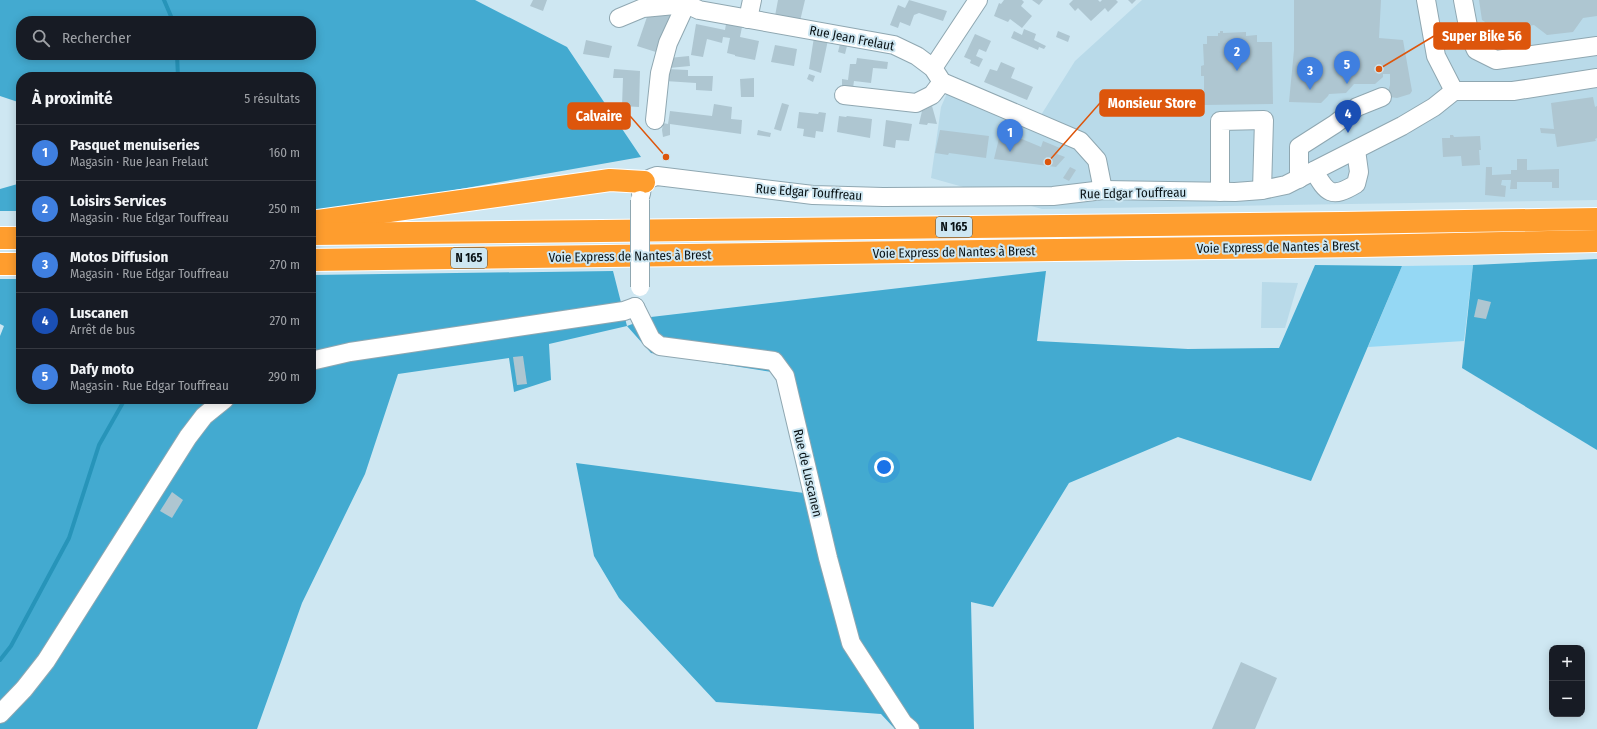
<!DOCTYPE html>
<html lang="fr">
<head>
<meta charset="utf-8">
<style>
  :root { --surface:#171b24; --page:#242831; --text:#f1f3f6; --muted:#9ea1a6; --line:#363941; --accent:#ea580c }
  body { margin:0; font-family:"Fira Sans Condensed",sans-serif; background:var(--page); color:var(--text) }
  .controls { position:absolute; right:12px; bottom:12px; display:grid; overflow:hidden; border-radius:8px; box-shadow:0 2px 10px #0003 }
  .controls button { width:36px; height:36px; display:grid; place-items:center; padding:0; border:0; border-bottom:1px solid var(--line); background:var(--surface); color:var(--text); font:20px sans-serif }
  .you { position:absolute; left:884px; top:467px; width:14px; height:14px; margin:-10px; border:3px solid #fff; border-radius:50%; background:#1a73e8; box-shadow:0 0 0 6px #1a73e833 }
  .badge { display:grid; place-items:center; width:26px; height:26px; border-radius:50%; background:var(--accent); color:#fff; font-size:13px; font-weight:700 }
  .pin { position:absolute; translate:-50% -33px; filter:drop-shadow(0 1px 2px #0008) }
  .pin::after { content:''; position:absolute; top:21px; width:14px; height:12px; background:inherit; clip-path:polygon(0 0,100% 0,50% 100%) }
  .list { margin:0; padding:0; list-style:none }
  h2 { display:flex; justify-content:space-between; align-items:center; height:52px; margin:0; padding:0 16px; font-size:17px }
  h2 small { font-size:13px; font-weight:400; color:var(--muted) }
  .list li { display:grid; grid-template-columns:26px 1fr auto; gap:12px; align-items:center; box-sizing:border-box; height:56px; padding:0 16px; border-top:1px solid var(--line) }
  .list b { display:block; font-size:15px; white-space:nowrap }
  .list p { margin:0; font-size:13px; white-space:nowrap; color:var(--muted) }
  .list em { font-size:13px; font-style:normal; color:var(--muted) }
  .icon { flex:none; width:22px; height:22px; fill:none; stroke:currentColor; stroke-width:2; stroke-linecap:round; stroke-linejoin:round }
  .map { position:relative; flex:none; width:1597px; height:729px; overflow:hidden }
  .search { position:absolute; background:var(--surface); box-shadow:0 2px 10px #0003; left:16px; top:16px; width:300px; height:44px; display:flex; align-items:center; gap:10px; box-sizing:border-box; padding:0 14px; border-radius:16px; color:var(--muted); font-size:15px }
  .panel { position:absolute; background:var(--surface); box-shadow:0 2px 10px #0003; left:16px; top:72px; width:300px; height:332px; border-radius:16px }
  .map>svg:first-child { display:block }
  .built { fill:#b9dae9 }
  .green { fill:#95d8f4 }
  .forest { fill:#43aad0; fill-rule:evenodd }
  .lines { fill:none; stroke-linecap:round; stroke-linejoin:round }
  .stream { stroke:#2794b9; stroke-width:4 }
  .building { fill:#aec6d1 }
  .minor-casing { stroke:#8fa7b1; stroke-width:20 }
  .highway-casing { stroke:#fff; stroke-width:24 }
  .minor { stroke:#fff; stroke-width:18 }
  .highway { stroke:#fe9d2e; stroke-width:22 }
  .minor-bridge-casing { stroke:#8fa7b1; stroke-width:20; stroke-linecap:butt }
  .minor-bridge { stroke:#fff; stroke-width:18 }
  .labels { text-anchor:middle; dominant-baseline:central; stroke-width:4; stroke-linejoin:round; paint-order:stroke }
  .shield { fill:#cee7f2; stroke:#455358; stroke-width:1 }
  .shield-label { font-size:12px; font-weight:bold; fill:#0a1316 }
  .street-label { font-size:13px; fill:#0a1316; stroke:#cee7f2 }
  .leader { fill:none; stroke:#dd560c; stroke-width:1.5 }
  .callout-dot { fill:#dd560c; stroke:#cee7f2; stroke-width:1.5 }
  .callout { fill:#dd560c; stroke:#dd560c; stroke-width:1.5 }
  .callout-label { font-size:14px; text-anchor:middle; font-weight:bold; fill:#fff }
</style>
</head>
<body>
<div class="map">
<svg width="1597" height="729" viewBox="0 0 1597 729">
  <rect width="100%" height="100%" fill="#cee7f2"/>
  <g class="built">
    <path d="M1142,0h455v200l-555,9 -111,-31 10,-71 13,-30 87,38 34,-54z"/>
    <path d="M1262,282l36,1 -13,45h-24z"/>
  </g>
  <path class="green" d="M1473,265l-9,76 -96,6 34,-81z"/>
  <g class="forest">
    <path d="M0,0h475l92,47 74,110 -305,54h-25v-134h-290v26l-21,-7zM21,21h290v34h-290z"/>
    <path d="M21,183v28h-21v-22z"/>
    <path d="M1597,259v191l-135,-82 11,-103z"/>
    <path d="M1315,265l87,1 -91,215 -133,-44 -109,46 -76,124 -22,-5 3,127h-79l-14,-15 -165,-12 -97,-104 -25,-42 -18,-93 228,30 -23,-109 -9,-12 -121,-19 -24,-27 -78,18 2,36 -37,12 -5,-34 -111,16 -33,100 -63,129 -45,126h-257v-393l4,-10 -4,-2v-45h21v120h290v-124l302,-4 14,55 24,-9 395,-46 -9,70 151,8 91,-1z"/>
  </g>
  <g class="lines">
    <g class="stream">
      <path d="M164,0l9,21"/>
      <path d="M177,55l1,22"/>
      <path d="M0,660l11,-14 58,-108 30,-93 26,-46"/>
    </g>
  </g>
  <g class="building">
    <path d="M533,0h14l-4,11 -13,-5z"/>
    <path d="M778,0h27l-5,21 -25,-5z"/>
    <path d="M909,0l38,11 -4,10 -24,-8 -5,2 -4,11 -10,-4 -2,6 -8,-3 8,-20 7,3z"/>
    <path d="M1004,0h18l2,2 -3,4 11,10 -10,12 -12,-9 -2,3 -14,-6 5,-13 2,1z"/>
    <path d="M1032,0h11l-4,5z"/>
    <path d="M1073,0h25l2,2 2,-2h14l2,2 -10,10 -3,-4 -14,13 -13,-13 -3,3 -6,-7z"/>
    <path d="M1128,0h8l-4,4z"/>
    <path d="M1294,0h87l-2,38 24,2 9,51 -2,3 -13,4 -7,-1 -2,-6 2,-6v-11h-7v3l-8,7h-21l-8,9 -17,1 -1,2 -7,7 -32,-1 5,-52z"/>
    <path d="M1479,0h118v16l-14,2 -10,14 -26,3 -13,-10 -38,6 -3,-3 -1,2 -8,-6 1,-2 -3,-2z"/>
    <path d="M659,11l12,3 -12,39 -22,-7 11,-32 8,3z"/>
    <path d="M696,24l29,6 1,-6 16,3 -2,10 19,4 -4,19 -20,-4v-1l-8,-2 3,-15 -7,-1 -1,6 -15,-4 -4,18 -12,-2z"/>
    <path d="M1024,29l12,5 -2,6 12,6 -2,3 -5,-2 -1,3 -27,-12 3,-7 8,4z"/>
    <path d="M1058,31l12,5 -2,6 -12,-5z"/>
    <path d="M1220,31h3v2l23,-1v4l11,-1v7h15l1,62 -69,1v-29h-3v-10l3,-1 -1,-21h4v-8h11v-3h2z"/>
    <path d="M975,34l16,7 -5,11 -7,-3 -3,7 7,3 -4,8 -9,-4 1,-3 -7,-3z"/>
    <path d="M814,37l14,3 -7,33 -12,-4z"/>
    <path d="M586,40l26,6 -3,12 -26,-4z"/>
    <path d="M840,44l7,2 -2,8 -7,-2z"/>
    <path d="M775,45l22,4 -3,17 -23,-4z"/>
    <path d="M689,56l1,10 -21,2v-10z"/>
    <path d="M857,58l31,4 -1,7 -14,-1 -2,15 -17,-2 -1,7 -11,-1v-8l6,1 2,-16h6z"/>
    <path d="M1001,62l14,6 -4,10 22,9 -6,13 -43,-18 6,-13 7,2z"/>
    <path d="M614,69l26,2 -1,36 -17,-1 1,-28h-10z"/>
    <path d="M666,69l22,1v6h25l-1,15 -16,-1v-7l-31,-2z"/>
    <path d="M809,74l6,2 -2,6 -6,-3z"/>
    <path d="M754,78v19h-13l-1,-18z"/>
    <path d="M1593,97l2,10 2,-1v32l-2,1 1,2 -39,6 -2,-13 -14,-1 -1,-5 14,1 -3,-26z"/>
    <path d="M782,103l7,2 -8,26 -7,-2z"/>
    <path d="M714,104l18,3 -1,12 11,1 -1,14 -71,-10v11l-7,2 -1,-7 1,-7 5,1 2,-13 42,5z"/>
    <path d="M932,106l5,18 -9,-1 -1,2 -8,-1 3,-13z"/>
    <path d="M799,112l19,2 1,-2 7,1 -3,19 -7,-1 -1,7 -12,-2 1,-7 -7,-1z"/>
    <path d="M839,116l7,1 1,-1 25,3 -2,19 -33,-6z"/>
    <path d="M886,120l26,4 -3,17 -13,-1 -1,8 -12,-2z"/>
    <path d="M758,130l13,3 -1,4 -13,-2z"/>
    <path d="M940,130l49,6 -3,22 -37,-5 -1,2 -13,-2z"/>
    <path d="M1001,130l40,17 2,-6 17,7 -3,6 8,3 -9,10 -62,-8z"/>
    <path d="M1450,135h3l1,2 26,-1 1,14h-2l1,15 -18,1 -1,-10 -18,1 -1,-19h8z"/>
    <path d="M1517,159h10v11l32,-1v19h-7v-6h-35v7h-7l1,-9h-9l-1,5 5,1 -1,11 -20,-2 1,-28h6v8l19,-1v-4h6z"/>
    <path d="M1070,167l6,3 -7,11 -6,-3z"/>
    <path d="M1478,299l13,3 -5,17 -12,-2z"/>
    <path d="M523,356l4,28 -10,1 -4,-28z"/>
    <path d="M172,492l11,8 -11,18 -12,-7z"/>
    <path d="M1241,662l36,16 -22,51h-43z"/>
  </g>
  <g class="lines">
    <g class="minor-casing">
      <g id="minor">
        <path d="M1426,0l10,56 18,35"/>
        <path d="M1463,0l7,37 6,13 20,10 101,-14"/>
        <path d="M619,18l24,-10 43,-4 13,6 195,35 23,11 16,12 9,14 138,59 17,19 6,30"/>
        <path d="M748,19l4,-19"/>
        <path d="M933,68l45,-68"/>
        <path d="M844,95l72,8 16,-8 10,-13"/>
        <path d="M655,120l5,-47 8,-30 18,-39 -2,-4"/>
        <path d="M1314,171c13,22 17,28 42,13l3,-12 -3,-22"/>
        <path d="M1299,179v-32l36,-23 22,-17 25,-10"/>
        <path d="M1220,192v-71l44,-1 -2,70"/>
        <path d="M641,194c1,-11 5,-15 16,-18l156,19 70,2 170,-1 50,-6 132,2 27,-2 24,-5 116,-59 32,-19 20,-16h59l84,-13"/>
        <path d="M635,307l16,32 9,7 114,15 11,15 43,182 23,85 52,80 7,6"/>
        <path d="M311,361l39,-9 274,-41 11,-4"/>
        <path d="M0,714l24,-25 22,-28 142,-224 16,-21 21,-17"/>
      </g>
    </g>
    <g class="highway-casing">
      <g id="highway">
        <path d="M311,222l299,-42 34,2"/>
        <path d="M311,234l1031,-11 255,-4"/>
        <path d="M0,238h21"/>
        <path d="M311,260l1049,-14 237,-5"/>
        <path d="M0,264h21"/>
      </g>
    </g>
    <use href="#minor" class="minor"/>
    <use href="#highway" class="highway"/>
    <g class="minor-bridge-casing">
      <path id="minor-bridge" d="M640,200v87"/>
    </g>
    <use href="#minor-bridge" class="minor-bridge"/>
  </g>
  <g class="labels">
    <g class="shield">
      <rect x="936" y="217" width="36" height="20" rx="3"/>
      <rect x="451" y="248" width="36" height="20" rx="3"/>
    </g>
    <g class="shield-label">
      <text x="954" y="227">N 165</text>
      <text x="469" y="258">N 165</text>
    </g>
    <g class="street-label">
      <text transform="translate(852 38) rotate(11)">Rue Jean Frelaut</text>
      <text transform="translate(809 192) rotate(4)">Rue Edgar Touffreau</text>
      <text transform="translate(1133 193) rotate(-1)">Rue Edgar Touffreau</text>
      <text transform="translate(1278 247) rotate(-1)">Voie Express de Nantes à Brest</text>
      <text transform="translate(954 252) rotate(-1)">Voie Express de Nantes à Brest</text>
      <text transform="translate(630 256) rotate(-1)">Voie Express de Nantes à Brest</text>
      <text transform="translate(808 473) rotate(77)">Rue de Luscanen</text>
    </g>
  </g>
  <path class="leader" d="M1379 69L1434 36M1048 162L1100 103M666 157L630 116"/>
  <g class="callout-dot">
    <circle cx="1379" cy="69" r="4"/>
    <circle cx="1048" cy="162" r="4"/>
    <circle cx="666" cy="157" r="4"/>
  </g>
  <g class="callout">
    <rect x="1434" y="23" width="96" height="26" rx="4"/>
    <rect x="1100" y="90" width="104" height="26" rx="4"/>
    <rect x="568" y="103" width="62" height="26" rx="4"/>
  </g>
  <g class="callout-label">
    <text x="1482" y="41">Super Bike 56</text>
    <text x="1152" y="108">Monsieur Store</text>
    <text x="599" y="121">Calvaire</text>
  </g>
</svg>
<div class="controls">
<button>+</button>
<button>−</button>
</div>
<div class="you"></div>
<div class="pin badge" style="left:1010px;top:152px;background:#3f7fe0">1</div>
<div class="pin badge" style="left:1237px;top:71px;background:#3f7fe0">2</div>
<div class="pin badge" style="left:1310px;top:90px;background:#3f7fe0">3</div>
<div class="pin badge" style="left:1348px;top:133px;background:#1a4fb4">4</div>
<div class="pin badge" style="left:1347px;top:84px;background:#3f7fe0">5</div>
<div class="search"><svg class="icon" aria-label="search" viewBox="0 0 24 24"><circle cx="10" cy="10" r="6"/><path d="M15 15l6 6"/></svg>Rechercher</div>
<section class="panel">
<h2>À proximité<small>5 résultats</small></h2>
<ul class="list">
<li><span class="badge" style="background:#3f7fe0">1</span><div><b>Pasquet menuiseries</b><p>Magasin · Rue Jean Frelaut</p></div><em>160 m</em></li>
<li><span class="badge" style="background:#3f7fe0">2</span><div><b>Loisirs Services</b><p>Magasin · Rue Edgar Touffreau</p></div><em>250 m</em></li>
<li><span class="badge" style="background:#3f7fe0">3</span><div><b>Motos Diffusion</b><p>Magasin · Rue Edgar Touffreau</p></div><em>270 m</em></li>
<li><span class="badge" style="background:#1a4fb4">4</span><div><b>Luscanen</b><p>Arrêt de bus</p></div><em>270 m</em></li>
<li><span class="badge" style="background:#3f7fe0">5</span><div><b>Dafy moto</b><p>Magasin · Rue Edgar Touffreau</p></div><em>290 m</em></li>
</ul>
</section>
</div>
</body>
</html>
